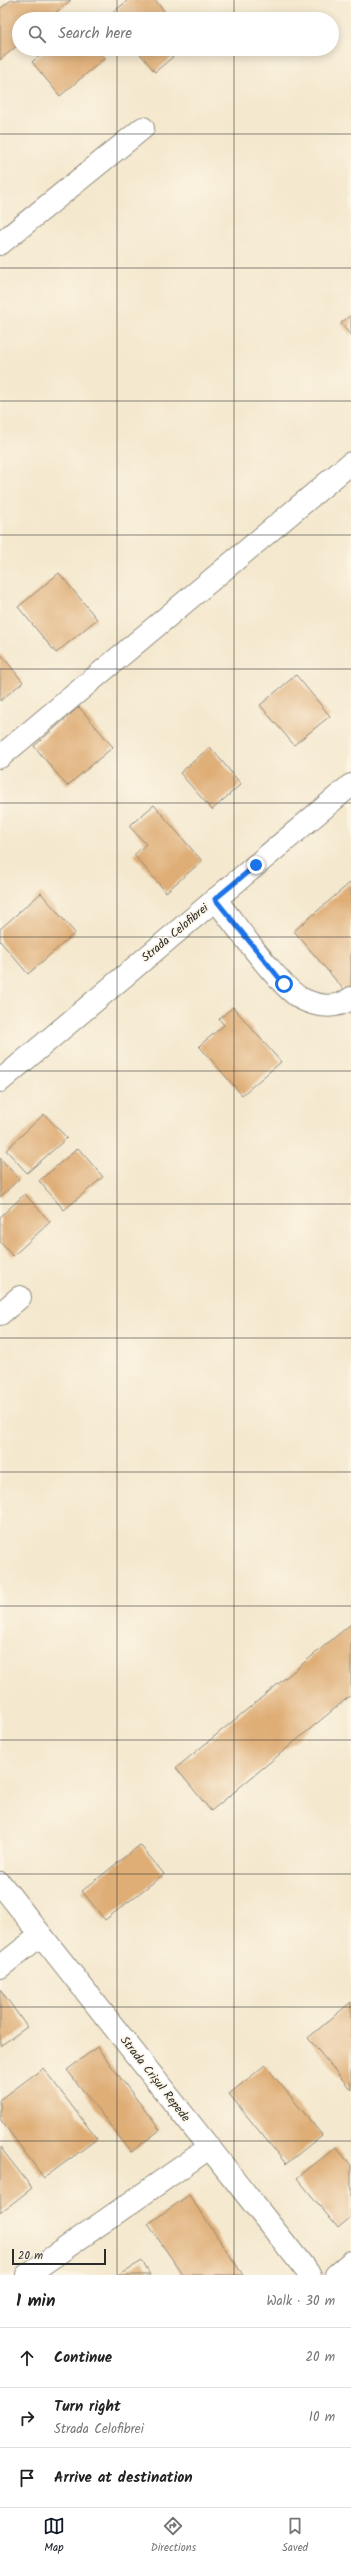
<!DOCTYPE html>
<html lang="en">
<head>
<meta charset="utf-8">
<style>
  :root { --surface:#fff; --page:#f2f2f2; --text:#222; --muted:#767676; --line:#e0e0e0; --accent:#111827 }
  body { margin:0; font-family:Kalam,sans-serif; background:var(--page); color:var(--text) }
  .scale { position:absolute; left:12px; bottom:10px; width:94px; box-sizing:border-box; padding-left:4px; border:2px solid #2b2b2b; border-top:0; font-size:11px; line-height:14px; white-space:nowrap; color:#2b2b2b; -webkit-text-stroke:3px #fcf5e5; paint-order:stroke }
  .stop { position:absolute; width:12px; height:12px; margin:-9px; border:3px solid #1a73e8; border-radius:50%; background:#fff }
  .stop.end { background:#1a73e8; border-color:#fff; box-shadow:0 1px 4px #0008 }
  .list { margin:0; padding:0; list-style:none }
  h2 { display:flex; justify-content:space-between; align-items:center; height:52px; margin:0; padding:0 16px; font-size:17px }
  h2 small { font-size:13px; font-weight:400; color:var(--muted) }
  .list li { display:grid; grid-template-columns:26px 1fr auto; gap:12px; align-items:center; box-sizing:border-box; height:60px; padding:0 16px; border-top:1px solid var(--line) }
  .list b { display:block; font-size:15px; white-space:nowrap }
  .list p { margin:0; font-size:13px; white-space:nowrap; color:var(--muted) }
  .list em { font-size:13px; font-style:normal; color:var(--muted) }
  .icon { flex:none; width:22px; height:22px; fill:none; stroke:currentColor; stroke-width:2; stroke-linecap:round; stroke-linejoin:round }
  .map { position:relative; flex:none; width:351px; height:2275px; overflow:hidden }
  .search { position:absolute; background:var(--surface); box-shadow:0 2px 10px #0003; left:12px; right:12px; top:12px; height:44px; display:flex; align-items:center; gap:10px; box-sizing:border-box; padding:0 14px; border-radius:22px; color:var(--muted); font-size:15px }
  .sheet { height:232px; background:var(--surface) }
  nav { display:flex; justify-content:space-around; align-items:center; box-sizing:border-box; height:56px; border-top:1px solid var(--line); background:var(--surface); font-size:11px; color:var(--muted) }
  nav a { display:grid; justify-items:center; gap:2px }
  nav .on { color:var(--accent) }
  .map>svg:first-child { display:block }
  .building { fill:#dfae77 }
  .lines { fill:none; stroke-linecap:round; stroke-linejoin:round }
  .minor-casing { stroke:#908a7c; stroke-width:24 }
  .minor { stroke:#fff; stroke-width:22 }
  .route { stroke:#1a73e8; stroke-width:5 }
  .grid { fill:none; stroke:#2b2b2b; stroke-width:1; stroke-opacity:0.55 }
  .labels { text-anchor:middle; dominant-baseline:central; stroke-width:3; stroke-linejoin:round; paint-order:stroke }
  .street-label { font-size:12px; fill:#2b2b2b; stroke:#fcf5e5 }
</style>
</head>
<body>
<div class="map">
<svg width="351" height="2275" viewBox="0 0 351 2275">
  <rect width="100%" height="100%" fill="#fcf5e5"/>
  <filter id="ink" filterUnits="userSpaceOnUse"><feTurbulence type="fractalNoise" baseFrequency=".025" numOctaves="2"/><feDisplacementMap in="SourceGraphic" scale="8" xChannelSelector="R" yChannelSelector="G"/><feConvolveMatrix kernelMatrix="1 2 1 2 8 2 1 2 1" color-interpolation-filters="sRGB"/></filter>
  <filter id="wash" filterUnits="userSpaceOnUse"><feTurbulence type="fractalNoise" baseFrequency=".012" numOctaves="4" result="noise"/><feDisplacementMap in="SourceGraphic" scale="16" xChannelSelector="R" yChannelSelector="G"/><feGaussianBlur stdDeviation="0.9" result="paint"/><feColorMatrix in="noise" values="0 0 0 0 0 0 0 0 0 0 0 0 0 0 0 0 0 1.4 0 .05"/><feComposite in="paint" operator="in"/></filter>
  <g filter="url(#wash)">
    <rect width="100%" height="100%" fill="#f4e8ce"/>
    <g id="blocks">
      <g class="building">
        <path d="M11,0h60l-23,19h-29v25l-19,16v-51z"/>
        <path d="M128,0h27l16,19h-60l-2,-3z"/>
        <path d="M48,49h49l8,9 -45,38 -28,-34z"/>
        <path d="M136,49h46l-27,23z"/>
        <path d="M351,315v21l-10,-13z"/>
        <path d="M59,573l38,46 -41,34 -38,-46z"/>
        <path d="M0,653l23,29 -23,19z"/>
        <path d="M296,675l34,41 -36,29 -34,-40z"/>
        <path d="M79,707l34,40 -46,39 -33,-40z"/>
        <path d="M210,747l31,37 -29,26 -32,-37z"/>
        <path d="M154,805l48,56 -36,31 -32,-37 12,-11 -17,-18z"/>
        <path d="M351,882v104l-6,5 -51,-60z"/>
        <path d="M41,893l34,40 -47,41 -28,-33v-12z"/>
        <path d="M233,1007l48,55 -39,33 -43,-49 25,-21 -5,-6z"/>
        <path d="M44,1114l23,24 -40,35 -21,-23z"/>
        <path d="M78,1148l25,29 -39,33 -25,-29z"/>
        <path d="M0,1158l19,21 -19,18z"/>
        <path d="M25,1194l25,28 -37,34 -13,-14v-25z"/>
        <path d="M351,1624v71l-140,116 -35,-43z"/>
        <path d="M140,1845l24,29 -59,46 -23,-29z"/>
        <path d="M0,1989l27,38 -27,19z"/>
        <path d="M351,2002v88l-43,-52z"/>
        <path d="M97,2047l63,83 -29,22 -64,-82z"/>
        <path d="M265,2065l57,70 -36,29 -57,-70z"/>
        <path d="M43,2068l54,71 -53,39 -44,-59v-19z"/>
        <path d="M0,2147l32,41 -32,25z"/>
        <path d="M336,2147l15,18v52l-13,11 -41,-50z"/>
        <path d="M189,2195l54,80h-60l-35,-51z"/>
        <path d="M142,2261l8,14h-32z"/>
      </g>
    </g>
  </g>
  <g filter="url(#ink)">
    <use href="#blocks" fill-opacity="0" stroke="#908a7c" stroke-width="1"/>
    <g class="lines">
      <g class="minor-casing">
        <g id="minor">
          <path d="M0,244l143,-116"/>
          <path d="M0,757l351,-294"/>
          <path d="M215,899c19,23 64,88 87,100 14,7 35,11 49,-1"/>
          <path d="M0,1081l351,-296"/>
          <path d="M0,1314l20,-17"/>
          <path d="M0,1883l310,392"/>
          <path d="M0,1967l41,-32"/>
          <path d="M27,2275l182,-127"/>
          <path d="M336,2275l15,-13"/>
        </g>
      </g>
      <use href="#minor" class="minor"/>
    </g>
  </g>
  <g class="lines" filter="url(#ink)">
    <path class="route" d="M256,865l-41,34 69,85"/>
  </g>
  <path class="grid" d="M117,0v19M234,0v19M117,49v2226M234,49v2226M0,134h351M0,268h351M0,401h351M0,535h351M0,669h351M0,803h351M0,937h351M0,1071h351M0,1204h351M0,1338h351M0,1472h351M0,1606h351M0,1740h351M0,1874h351M0,2007h351M0,2141h351"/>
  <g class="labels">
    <g class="street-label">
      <text transform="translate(175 933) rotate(-40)">Strada Celofibrei</text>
      <text transform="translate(155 2079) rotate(52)">Strada Crișul Repede</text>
    </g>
  </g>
</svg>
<div class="scale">20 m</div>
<div class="stop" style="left:284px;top:984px"></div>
<div class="stop end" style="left:256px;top:865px"></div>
<div class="search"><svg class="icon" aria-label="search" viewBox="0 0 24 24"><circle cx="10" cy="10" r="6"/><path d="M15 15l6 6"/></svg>Search here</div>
</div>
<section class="sheet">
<h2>1 min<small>Walk · 30 m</small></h2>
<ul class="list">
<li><svg class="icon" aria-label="ahead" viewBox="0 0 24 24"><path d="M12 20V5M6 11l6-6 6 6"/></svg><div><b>Continue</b></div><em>20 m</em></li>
<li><svg class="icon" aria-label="right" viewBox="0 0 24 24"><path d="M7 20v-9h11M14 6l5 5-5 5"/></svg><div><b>Turn right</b><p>Strada Celofibrei</p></div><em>10 m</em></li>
<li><svg class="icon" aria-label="arrive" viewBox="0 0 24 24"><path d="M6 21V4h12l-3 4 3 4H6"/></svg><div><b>Arrive at destination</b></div></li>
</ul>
</section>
<nav>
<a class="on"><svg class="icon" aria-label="map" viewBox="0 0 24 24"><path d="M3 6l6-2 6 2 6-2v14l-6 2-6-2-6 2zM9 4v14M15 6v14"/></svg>Map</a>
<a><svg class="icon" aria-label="directions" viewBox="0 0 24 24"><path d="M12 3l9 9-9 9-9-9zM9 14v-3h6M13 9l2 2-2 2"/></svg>Directions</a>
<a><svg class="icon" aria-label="saved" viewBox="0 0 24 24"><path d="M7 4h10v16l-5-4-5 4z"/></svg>Saved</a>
</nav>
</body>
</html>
